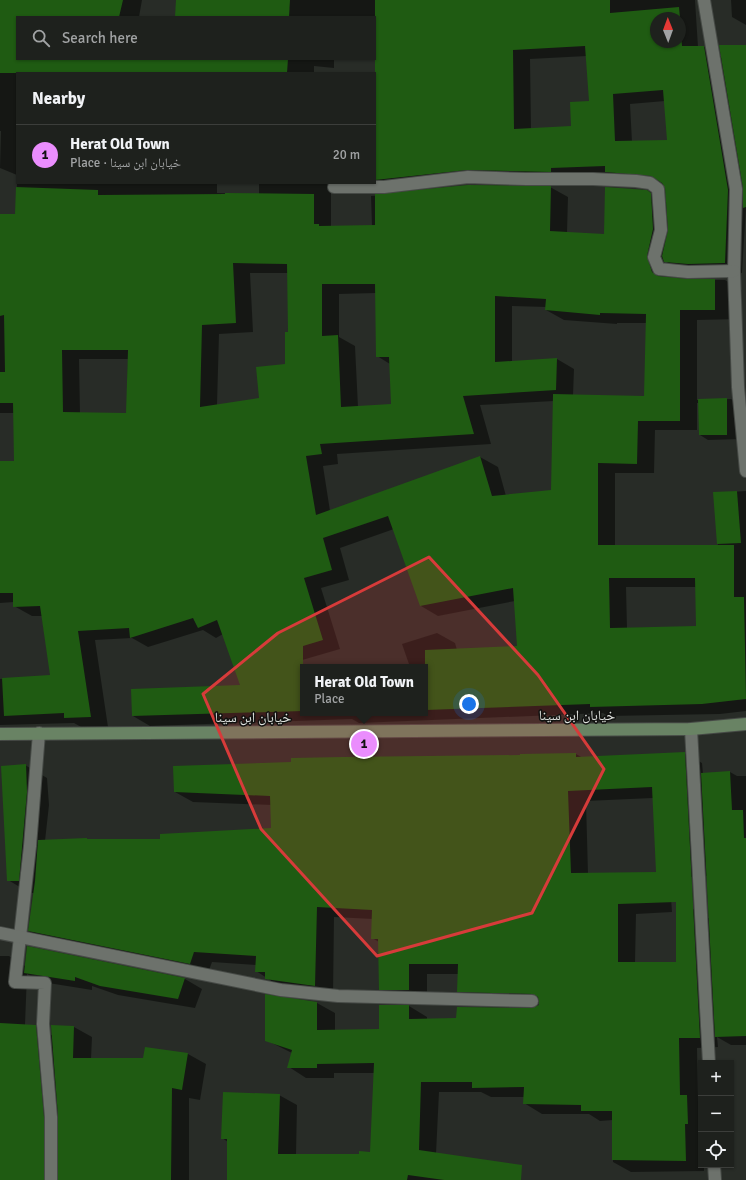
<!DOCTYPE html>
<html lang="en">
<head>
<meta charset="utf-8">
<style>
  :root { --surface:#1e211d; --page:#2b2e2a; --text:#f1f3f6; --muted:#a1a3a4; --line:#3c3e3b; --accent:#ea8dfd }
  body { margin:0; font-family:Signika,"Noto Naskh Arabic",sans-serif; background:var(--page); color:var(--text) }
  .controls { position:absolute; right:12px; bottom:12px; display:grid; overflow:hidden; border-radius:0px; box-shadow:0 1px 3px #0004 }
  .controls button { width:36px; height:36px; display:grid; place-items:center; padding:0; border:0; border-bottom:1px solid var(--line); background:var(--surface); color:var(--text); font:20px sans-serif }
  .compass { position:absolute; left:650px; top:12px; width:36px; height:36px; border-radius:50%; background:var(--surface); box-shadow:0 1px 3px #0004; rotate:359deg }
  .you { position:absolute; left:469px; top:704px; width:14px; height:14px; margin:-10px; border:3px solid #fff; border-radius:50%; background:#1a73e8; box-shadow:0 0 0 6px #1a73e833 }
  .badge { display:grid; place-items:center; width:26px; height:26px; border-radius:50%; background:var(--accent); color:#111; font-size:13px; font-weight:700 }
  .pin { position:absolute; translate:-50% -50%; border:2px solid #fff; box-shadow:0 1px 4px #0006 }
  .popup { position:absolute; left:300px; top:664px; width:128px; height:52px; box-sizing:border-box; display:grid; place-content:center; border-radius:0px; background:var(--surface); filter:drop-shadow(0 1px 3px #0005); font-size:13px; white-space:nowrap; color:var(--muted) }
  .popup b { font-size:15px; color:var(--text) }
  .popup::after { content:''; position:absolute; left:50%; top:100%; margin-left:-8px; border:8px solid transparent; border-top-color:var(--surface) }
  .list { margin:0; padding:0; list-style:none }
  h2 { display:flex; justify-content:space-between; align-items:center; height:52px; margin:0; padding:0 16px; font-size:17px }
  h2 small { font-size:13px; font-weight:400; color:var(--muted) }
  .list li { display:grid; grid-template-columns:26px 1fr auto; gap:12px; align-items:center; box-sizing:border-box; height:60px; padding:0 16px; border-top:1px solid var(--line) }
  .list b { display:block; font-size:15px; white-space:nowrap }
  .list p { margin:0; font-size:13px; white-space:nowrap; color:var(--muted) }
  .list em { font-size:13px; font-style:normal; color:var(--muted) }
  .icon { flex:none; width:22px; height:22px; fill:none; stroke:currentColor; stroke-width:2; stroke-linecap:round; stroke-linejoin:round }
  .map { position:relative; flex:none; width:746px; height:1180px; overflow:hidden }
  .search { position:absolute; background:var(--surface); box-shadow:0 1px 3px #0004; left:16px; top:16px; width:360px; height:44px; display:flex; align-items:center; gap:10px; box-sizing:border-box; padding:0 14px; border-radius:0px; color:var(--muted); font-size:15px }
  .panel { position:absolute; background:var(--surface); box-shadow:0 1px 3px #0004; left:16px; top:72px; width:360px; height:112px; border-radius:0px }
  .map>svg:first-child { display:block }
  .shadow { fill:#0007; fill-rule:evenodd }
  .building { fill:#1f5b12; fill-rule:evenodd }
  .lines { fill:none; stroke-linecap:round; stroke-linejoin:round }
  .street-casing { stroke:#464a46; stroke-width:14 }
  .secondary-casing { stroke:#464a46; stroke-width:14 }
  .street { stroke:#6d726c; stroke-width:12 }
  .secondary { stroke:#698364; stroke-width:12 }
  .marked { fill:#d73b3a; fill-opacity:0.2; stroke:#d73b3a; stroke-width:3; stroke-linejoin:round }
  .labels { text-anchor:middle; dominant-baseline:central; stroke-width:3; stroke-linejoin:round; paint-order:stroke }
  .street-label { font-size:14px; fill:#e0e3df; stroke:#121311 }
</style>
</head>
<body>
<div class="map">
<svg width="746" height="1180" viewBox="0 0 746 1180">
  <rect width="100%" height="100%" fill="#282c27"/>
  <g class="shadow">
    <path d="M0,0h142l-3,17h-122v42h317v9l-20,-2v7h-297v102l-17,-7 1,-37h-1z"/>
    <path d="M197,0h498l3,47h6l18,10 24,-11v162l-4,65 -36,1 -23,-3 -18,-10 -1,5 4,12 19,2h38l17,10v29l-45,1v80l34,-1 9,5 3,35 -35,1 -8,-5 -1,-32h-2v27h-42l-1,43h-39v74l103,-1 -4,-53 32,-2v220l-26,3 -112,2 -5,-3 -244,10 -7,-4 -202,7 -17,-10 170,-32v29h122v-46h-15l-8,-23 35,-11 18,10 2,7 61,-3 -3,-46 -77,15 -17,-10 -27,-77 -54,19 9,32 -28,8 19,61 -89,26 -28,-41 -7,4 -13,-8 -55,17 -16,-9 -37,2 13,87 -25,1 -9,-5 -74,2v-46l51,-3 -9,-60h-10l-18,-10v-4l-14,1v-141h15l-1,-49h-14v-198h16l1,-32h200v10l42,1v-11h72v44l41,-1 -1,-30 179,-9 18,10 -1,36 38,2 42,-44 20,12 -2,-18 -42,-4 -248,1v-165h-178zM656,18h24v24h-24zM587,56l3,46 -18,25 -41,2 -1,-70zM665,101l3,40 -36,1 -2,-38zM250,273h38l1,60 -3,32 -26,34 -43,6 2,-71 34,-2zM376,293l1,63 13,8 2,41 -34,2 -3,-61 -16,-9v-43zM512,306l34,1v3l18,10 53,4v-1h30l-2,74 -72,-1 1,-27 -17,-10 -45,3zM79,359h49l-1,55 -47,-1zM554,401l-2,90 -46,5 -8,-29 -18,-10 -150,54 -7,-45 15,-2 -1,-10 154,-10 -11,-39zM626,587h70l1,40 -70,1z"/>
    <path d="M731,0h15v25l-14,-8z"/>
    <path d="M684,753l18,10 1,11 27,-2 7,4h9v97l-71,5 -22,-80 -67,3 2,73 82,9 2,29 -36,2 -1,49h42l16,-54 17,10 36,-11v137h-15l-14,-8 1,10 -21,1 1,54 3,2v61h3v6l-73,1 -18,-10v-42l-13,1 -11,-7h-47l-18,-11 1,-6h-34l-10,-5h-42l-3,62 63,26h-271v-38l-6,-4 57,-43 18,10 -1,50h64l11,-2 4,-80h-41v5h-28l-17,-11 3,-14 -26,-13 51,-37 18,10v18l45,-1 29,-24 18,11v3l30,-1 75,-10 8,-4v-2l-64,-2 -18,-10 1,-17h-32v26l-29,-1 -18,-10 -1,-47 -7,-4 1,-19 -39,-2 -1,79 -49,-7 -28,-18v-6l-44,-3 -4,11 -161,-32 -18,-10 5,-38h-4l-22,-13 17,-115 22,13 2,27 -4,36 42,-2 3,1h71l111,-11v-24l-79,-3 -18,-10 346,-36 55,-2 7,4z"/>
    <path d="M27,947l158,32 17,10 -7,19 -77,-13 -26,-9v4l-50,-8 -15,-8 -2,51 10,1 18,10 21,-9 18,10 -1,22h53l44,-5 18,10 -6,36 -11,-2v82h-189v-224h9l16,10z"/>
  </g>
  <g class="building">
    <path d="M0,0h123l-4,17h-102v42h271l-1,14h-287z"/>
    <path d="M176,0h114l-1,17h-114z"/>
    <path d="M375,0h235v13l69,-6 1,11h-24v24h24v-19l2,23h22l24,144 -3,73 -37,1 -24,-2 -2,-6 6,-26 -3,-42 -3,-5 -11,-7 -46,-4v-6l-54,2v4l-84,-2 -92,10zM585,46l4,55 -19,1 1,24 -57,3 -1,-79zM663,90l4,50 -52,1 -2,-47z"/>
    <path d="M719,45h27v162l-3,1v-20z"/>
    <path d="M468,185l83,1 -1,45 54,3 1,-47 42,3 4,3 2,36 -6,27 5,16 6,4 29,3h28v31h-35v111h-42l-1,43 -39,-1v82h136v52h10l2,102 -44,5 -112,3v-3l-165,6v-60l92,-4 -4,-58 -93,18 -32,-90 -65,22 9,32 -28,8 19,62 -20,6v65l-171,5 -1,-27 109,-4 -23,-65 -19,8 -5,-10 -63,20 -1,-10 -51,3 13,86 -27,1v-5l-60,3 -2,-38 48,-3 -10,-69 -27,1v-14h-13v-132h14l-1,-58h-13v-31h5l-1,-57 -4,1v-102h15l1,-27 82,3v5l127,-1v-1l89,1v30h5v2l56,-1v-31zM233,263l54,1 1,68h-3v32l-29,3 3,31 -59,9 2,-82 34,-2zM322,284h53l1,73h13l2,47 -50,3 -3,-72 -16,1zM495,296l51,3 -1,11 55,5v-2l46,1 -2,82 -91,-2 -2,96 -59,6 -12,-40 -164,59 -10,-59 16,-2 -2,-10 154,-10 -11,-38 93,-6 1,-32 -62,4zM62,350h66l-2,63 -63,-1zM609,578h86l1,48 -86,2z"/>
    <path d="M727,398v37h-28l-1,-36z"/>
    <path d="M737,491l4,52 -24,1 -4,-52z"/>
    <path d="M685,752l15,286h-21l1,57h7l1,29h-3l1,37 -74,-1v-49h-31v-6l-58,-1 1,-17 -52,1v-6h-51l-2,68 103,15 -1,15h-77l-36,-5 -1,5h-180v-41h-6l2,-47 57,2 -2,60h81v-3l11,1 4,-89 -57,1v4h-30l5,-18 -27,-9v-47l52,8v28l62,-1v-24h30v14l47,-1 1,-11 75,1 7,-3 -1,-8 -6,-3 -75,-2 1,-28h-49v26h-30l-1,-51h-7l1,-29 -55,-3 -2,79 -50,-7v-7h-10l1,-16 -62,-4 -4,12 -162,-33 7,-50 3,-41 49,-2v1h73v-5l111,-6 -1,-32 -96,-4 -1,-26 118,-4v-4l52,-1 177,-2v-1l56,-1v4zM652,787l4,85 -85,1 -3,-82zM676,902v60h-58v-58z"/>
    <path d="M26,764l1,28 -8,89h-12l-6,-115z"/>
    <path d="M730,771l2,39h11l1,28h2v198l-31,1 -14,-264z"/>
    <path d="M27,946l158,32 -7,21 -78,-13 -25,-9v4l-51,-8z"/>
    <path d="M0,1023l36,2 8,92v63h-44z"/>
    <path d="M51,1025l23,1 -1,32h70l2,-11 43,6 -6,37 -10,-2 -1,92h-113v-64z"/>
  </g>
  <g class="lines">
    <g class="street-casing">
      <g id="street">
        <path d="M704,0l32,189 -2,82 4,116 8,84"/>
        <path d="M334,187h50l84,-10 58,2h67l43,2 14,2 8,6 3,41 -7,27 5,12 29,3 46,-1"/>
        <path d="M691,729l18,334"/>
        <path d="M39,733l-9,113 -15,136 30,1 -2,41 8,93v63"/>
        <path d="M0,933l281,57 57,6 194,5"/>
        <path d="M714,1165l1,15"/>
      </g>
    </g>
    <g class="secondary-casing">
      <path id="secondary" d="M0,734l691,-5 55,-5"/>
    </g>
    <use href="#street" class="street"/>
    <use href="#secondary" class="secondary"/>
  </g>
  <path class="marked" d="M429,557l109,118 66,94 -72,144 -155,43 -116,-127 -58,-135 75,-61z"/>
  <g class="labels">
    <g class="street-label">
      <text x="577" y="715">خیابان ابن سینا</text>
      <text x="253" y="717">خیابان ابن سینا</text>
    </g>
  </g>
</svg>
<div class="controls">
<button>+</button>
<button>−</button>
<button><svg class="icon" aria-label="locate" viewBox="0 0 24 24"><circle cx="12" cy="12" r="6"/><path d="M12 2v4M12 18v4M2 12h4M18 12h4"/></svg></button>
</div>
<svg class="compass" viewBox="-18 -18 36 36"><path d="M0-13l5 13h-10z" fill="#e53935"/><path d="M0 13l5-13h-10z" fill="#a1a3a4"/></svg>
<div class="you"></div>
<div class="pin badge" style="left:364px;top:744px">1</div>
<div class="popup"><b>Herat Old Town</b>Place</div>
<div class="search"><svg class="icon" aria-label="search" viewBox="0 0 24 24"><circle cx="10" cy="10" r="6"/><path d="M15 15l6 6"/></svg>Search here</div>
<section class="panel">
<h2>Nearby<small></small></h2>
<ul class="list">
<li><span class="badge">1</span><div><b>Herat Old Town</b><p>Place · خیابان ابن سینا</p></div><em>20 m</em></li>
</ul>
</section>
</div>
</body>
</html>
